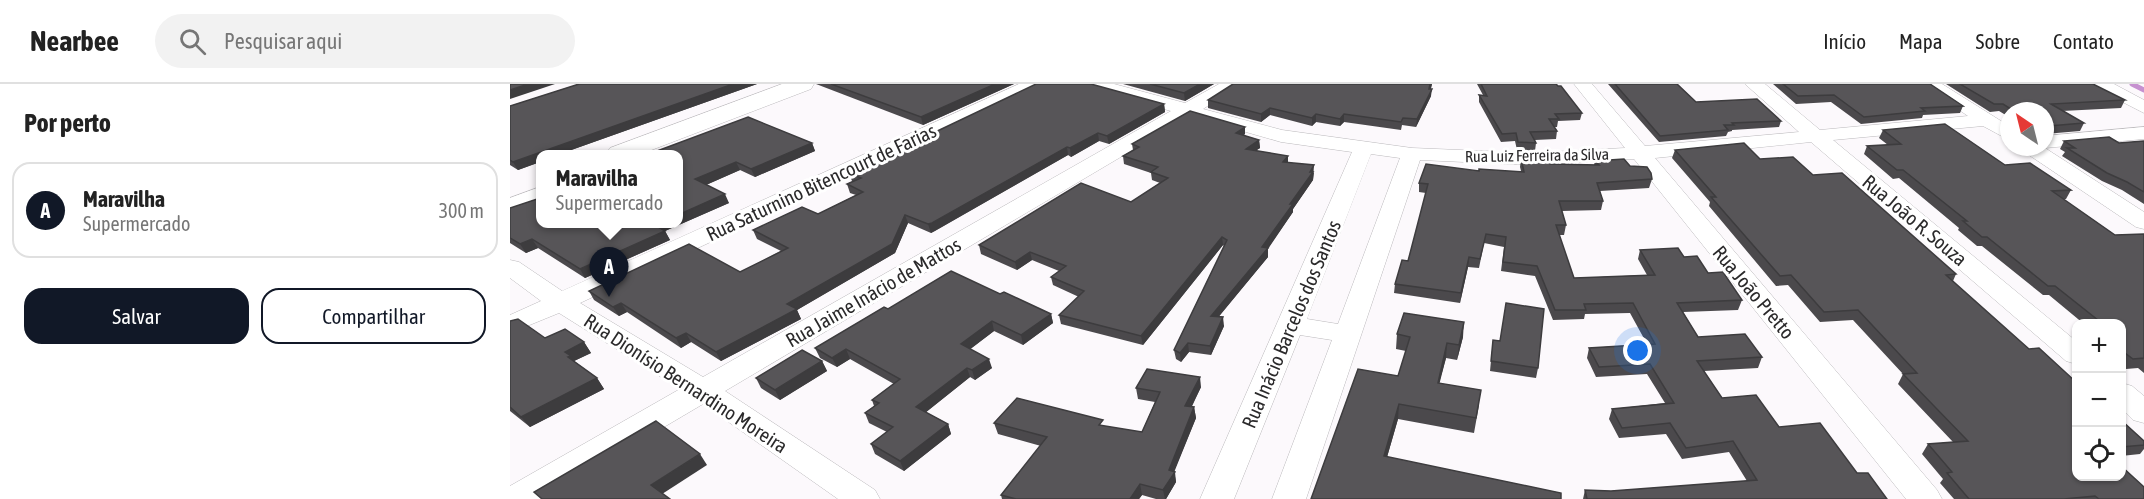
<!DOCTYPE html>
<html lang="pt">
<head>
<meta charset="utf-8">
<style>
  :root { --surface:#fff; --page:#f2f2f2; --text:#222; --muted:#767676; --line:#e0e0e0; --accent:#111827 }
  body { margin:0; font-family:"Asap Condensed",sans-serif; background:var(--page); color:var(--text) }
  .controls { position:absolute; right:18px; bottom:18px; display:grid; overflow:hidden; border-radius:12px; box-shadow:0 2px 4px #0004 }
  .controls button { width:54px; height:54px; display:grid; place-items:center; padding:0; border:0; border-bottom:2px solid var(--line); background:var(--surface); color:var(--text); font:30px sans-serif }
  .compass { position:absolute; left:1490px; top:18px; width:54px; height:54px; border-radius:50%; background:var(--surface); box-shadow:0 2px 4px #0004; rotate:325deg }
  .you { position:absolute; left:1128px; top:267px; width:21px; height:21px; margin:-15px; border:4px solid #fff; border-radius:50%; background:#1a73e8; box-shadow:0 0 0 9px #1a73e833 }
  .badge { display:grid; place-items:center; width:39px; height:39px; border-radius:50%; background:var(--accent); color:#fff; font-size:20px; font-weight:700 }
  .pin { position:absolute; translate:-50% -50px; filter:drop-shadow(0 2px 3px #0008) }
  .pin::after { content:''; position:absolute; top:32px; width:21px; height:18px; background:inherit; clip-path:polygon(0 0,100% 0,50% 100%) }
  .popup { position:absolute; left:26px; top:66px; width:147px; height:78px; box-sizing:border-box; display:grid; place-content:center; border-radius:12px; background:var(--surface); filter:drop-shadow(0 2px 4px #0005); font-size:20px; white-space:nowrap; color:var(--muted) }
  .popup b { font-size:22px; color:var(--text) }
  .popup::after { content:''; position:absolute; left:50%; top:100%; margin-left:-12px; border:12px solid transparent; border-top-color:var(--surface) }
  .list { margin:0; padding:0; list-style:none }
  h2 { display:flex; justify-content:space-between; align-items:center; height:78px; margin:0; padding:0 24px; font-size:26px }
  h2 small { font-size:20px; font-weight:400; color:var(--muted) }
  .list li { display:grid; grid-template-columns:39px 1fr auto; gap:18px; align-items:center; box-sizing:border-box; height:96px; margin:0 12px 12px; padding:0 12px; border:2px solid var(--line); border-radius:18px }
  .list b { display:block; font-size:22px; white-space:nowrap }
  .list p { margin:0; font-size:20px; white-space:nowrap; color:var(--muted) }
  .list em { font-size:20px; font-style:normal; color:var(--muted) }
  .actions { display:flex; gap:12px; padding:18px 24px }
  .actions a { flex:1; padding:14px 0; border:2px solid var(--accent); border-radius:18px; text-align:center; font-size:21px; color:var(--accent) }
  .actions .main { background:var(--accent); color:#fff }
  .icon { flex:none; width:33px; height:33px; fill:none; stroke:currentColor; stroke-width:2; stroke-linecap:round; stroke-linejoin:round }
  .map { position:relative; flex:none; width:1634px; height:415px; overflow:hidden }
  header { display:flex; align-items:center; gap:36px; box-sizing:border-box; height:84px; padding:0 30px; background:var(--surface); border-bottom:2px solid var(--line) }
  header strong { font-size:28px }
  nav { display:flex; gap:33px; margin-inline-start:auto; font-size:21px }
  .search { width:420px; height:54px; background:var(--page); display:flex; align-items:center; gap:15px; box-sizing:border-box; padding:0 21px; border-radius:33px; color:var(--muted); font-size:22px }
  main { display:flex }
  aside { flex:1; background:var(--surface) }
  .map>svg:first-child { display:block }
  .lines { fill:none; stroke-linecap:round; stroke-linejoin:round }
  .stream { stroke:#c691d0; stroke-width:5 }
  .minor-casing { stroke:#bbb9bc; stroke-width:1 }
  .major-casing { stroke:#bbb9bc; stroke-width:1 }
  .minor { fill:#fff; fill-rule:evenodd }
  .major { fill:#fff; fill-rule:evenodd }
  .wall { fill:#4b494c }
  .shaded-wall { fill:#3d3c3e }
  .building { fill:#575558; stroke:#3d3c3e; stroke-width:1.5 }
  .labels { text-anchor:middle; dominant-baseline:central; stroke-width:6; stroke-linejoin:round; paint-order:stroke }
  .far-street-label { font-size:16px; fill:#2b2a2b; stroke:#fff }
  .street-label { font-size:20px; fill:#2b2a2b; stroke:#fff }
</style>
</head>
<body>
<header>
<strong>Nearbee</strong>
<div class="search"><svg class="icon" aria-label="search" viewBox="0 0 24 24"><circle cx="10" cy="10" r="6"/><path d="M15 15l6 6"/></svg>Pesquisar aqui</div>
<nav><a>Início</a><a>Mapa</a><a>Sobre</a><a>Contato</a></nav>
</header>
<main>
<aside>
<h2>Por perto<small></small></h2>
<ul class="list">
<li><span class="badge">A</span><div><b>Maravilha</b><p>Supermercado</p></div><em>300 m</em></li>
</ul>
<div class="actions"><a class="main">Salvar</a><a>Compartilhar</a></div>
</aside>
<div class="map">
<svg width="1634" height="415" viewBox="0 0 1634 415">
  <rect width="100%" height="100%" fill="#fcf9fc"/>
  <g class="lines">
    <path class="stream" d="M1622,0l12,6"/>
    <g class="minor-casing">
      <g id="minor">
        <path d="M509,0h24l-3,4 -460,215 123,74 468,-266 -83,-23 -3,-4h29l71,19 34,-19h22l-38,25 79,21 130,18 119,5 94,-5 -51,-64h18l53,62 154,-14 -54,-48h20l55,46 148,-14 -47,-32h21l67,42v14l-26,-14 -150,14 243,201v23l-10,-3 -255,-219 -156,16 282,332 5,9h-36l-272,-340 -103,6 -111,-5 -114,339h-34l60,-159 -32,-5 -66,164h-34l152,-347 -71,-10 -91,-26 -465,275 150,99 5,9h-42l-135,-95 -161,95h-32v-13l170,-97 -121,-76 -49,20v-18l31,-14 -31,-23v-18l9,2 43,29zM861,70l29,4 -62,166 -31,-5z"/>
        <path d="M1582,0h22l30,16v13l-49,-25z"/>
        <path d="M1634,43v12l-99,9 99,64v17l-8,-2 -113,-76 -3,-4h25v-11z"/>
        <path d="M1612,299l10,3 12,10v27l-11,-3 -11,-11z"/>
      </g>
    </g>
    <g class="major-casing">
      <g id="major">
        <path d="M272,0h32l-3,5 -170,65h-35l4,-6z"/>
        <path d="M30,103v19l-30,11v-19z"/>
      </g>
    </g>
    <use href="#minor" class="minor"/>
    <use href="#major" class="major"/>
  </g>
  <g class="wall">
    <path d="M69,0h178l-197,70h-20v8l-22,8 -8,-5v-59z"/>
    <path d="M306,0h198l-91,41z"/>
    <path d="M613,0h91l-29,17z"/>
    <path d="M922,0l-1,5v7l-15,31 -14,-2 -1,5 -57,-8 -4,4 -24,-4 -4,4 -42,-11 -9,7 -53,-14v-8z"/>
    <path d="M967,0h79l26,29 -2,7 -22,1 -1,6h-3l3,4 -1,8 -21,1 1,3 -1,8 -18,-1 -2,-9 -14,1 -22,-40v-7h4z"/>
    <path d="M1098,0h69l19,18 85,19 -2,6 -47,3v1l-4,1 -2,4 -67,6z"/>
    <path d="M1263,0h157l33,22 -3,7 -37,2 -1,3 -61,6 -30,-22 -35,2z"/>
    <path d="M1436,0h147l32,16 -4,8 -59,3 22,12 -4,8 -35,3v-23h-36v6l-10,-6 -9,1z"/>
    <path d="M654,20l1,8 -56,32 -10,-3 -28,16 -3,-2 -133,76 -4,2 -23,-10 -13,30 -98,57 4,9 -80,42 -30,-19 -10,6 -54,-36 -8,4 -25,-16 -5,-9 151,-19 41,-21 -24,-12 -4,-9 65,-16 38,-19 -6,-2 -3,-9 6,-3h-1l-3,-8z"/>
    <path d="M735,43v7l-2,1 16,5 1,8 -5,3 33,5v7l26,10 -1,7 -20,29v3l-25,36v9l-50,60 6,9 -13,29 -22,-3 -8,10 -5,-3 -2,-9 50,-104 -1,-1 -80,100 -82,-21 -2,-9 20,-18 -26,-12 -2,-8 8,-6 -27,-11 -15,10 -36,-16 -2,-9 152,-43 29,-19 -8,-3 -1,-7 -27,-9 -1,-8 10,-6 -1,-6z"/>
    <path d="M1373,46l122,35 66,25 -5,9h-3l52,36 29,-1v139l-6,-5 -12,1 -5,-3v-42h-37l-35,-29h-6l-61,-49h-5l-19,-16 1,-2 -60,-50 -6,1 -29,-25 3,-8 21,-1 -9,-7z"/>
    <path d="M1554,57l55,2 25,-2v63l-22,-14 -20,-9 -40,-25 3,-4 -5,-3z"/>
    <path d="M302,59l3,8 -60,26 -15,-7 -34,15 23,18 -64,28 5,9 -85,38 -47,-30 -12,5 -16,-10v-35l30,-7 138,-47z"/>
    <path d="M1165,66l85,9 53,16 143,99 -3,7 123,196 68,22h-190l-14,-16 3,-4 -21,-25 6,-10 25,-2 -55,-58 5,-10 -50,-54 -33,2 -32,-37 -12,1 -67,-80 1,-4 -38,-44z"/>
    <path d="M1011,74l29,6 44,1 1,-4 35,5 22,13 -3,9 -49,3 3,10 -2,9 -39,1 4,14 -2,10h-5l15,43 73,-3 -9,-16 2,-9 44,7 24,16 34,27 -4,10 -55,2 15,25 64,20 -4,11 -54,3 18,27 57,29 78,46 30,26h-304l2,-9 26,1 136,-10 -18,-29 -47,7 -16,-25 -47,4 -10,-19 3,-10 53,-6 -18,-29 -51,3 -9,-19 2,-10 58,-4 -17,-31 -45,1 -1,5 -31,1 -18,-44 -34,-5 3,-24 -20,-4 -5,25 -11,-1 -8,36 -66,-10 1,-9 13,-23 18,-68 -7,-1v-9l59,-12h43l-1,-4z"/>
    <path d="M490,210l51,20 2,9 -30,22 -29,-14 -24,18 22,19 -17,12 -5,-3 -44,35 22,12 3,10 -47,37 -29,-17 -4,-10 16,-12 -18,-9 -4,-10 9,-7 -2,-6 22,-16 -44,-25 -13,8 -17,-9 -5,-10 73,-39z"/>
    <path d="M0,237l35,17 39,4 7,11 -17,8 23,17 7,11 -74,38 -20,-16z"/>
    <path d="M887,250l66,3 -6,23 -11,-2 -7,25 40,22 -5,28 -76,-14 -11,38 -76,42 87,-123 8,-25 -10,-2z"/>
    <path d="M983,256l7,1 38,27 -2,10 -46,-7z"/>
    <path d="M312,277l5,10 -47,29 -19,-12 -5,-10z"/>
    <path d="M691,303l-10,20h3l2,11 -22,53 2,11 -10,17h-10l-14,-4 -3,4h-137l-1,-4 40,-49 -43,-12 -4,-11 110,3 38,6 13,-30 -17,-3 -2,-11z"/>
    <path d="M1611,336l23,21v8l-4,5 -19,2z"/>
  </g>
  <g class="shaded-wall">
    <path d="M18,0h27l-45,15v-9z"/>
    <path d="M223,0h24l-197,70h-20v8l-22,8 -5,-8z"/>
    <path d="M485,0h19l-91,41 -2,-8z"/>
    <path d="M690,0h14l-29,17 -1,-8z"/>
    <path d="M920,0h2l-4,12 4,-7 -1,7 -15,31 1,-8z"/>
    <path d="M654,20l1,8 -56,32 -2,-8z"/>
    <path d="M760,24v7l-9,7v-8z"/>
    <path d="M806,30v8l-4,4v-8z"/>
    <path d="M834,30v8l-4,4v-7z"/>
    <path d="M735,43v7l-9,7v-8z"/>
    <path d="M588,49l1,8 -28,16 -1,-9z"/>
    <path d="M749,56l1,8 -14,9v-8z"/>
    <path d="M302,59l3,8 -60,26 -4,-8z"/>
    <path d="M557,63l1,8 -137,78 -3,-9z"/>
    <path d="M778,72v8l-5,-2z"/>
    <path d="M226,78l4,8 -41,18 -4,-9z"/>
    <path d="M804,81l-1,15 -20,29v3l-25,37v8l-56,68 -1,-9 51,-69 28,-43z"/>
    <path d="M215,110l4,9 -64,28 5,9 -85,38 -5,-9 75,-44 4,-1h19v-9z"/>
    <path d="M395,131l3,8 -13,30 -98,57 4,9 -80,42 -5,-9 71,-48z"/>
    <path d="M712,153l1,8 -80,100 -2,-9z"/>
    <path d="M22,155l6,9 -12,5 -6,-9z"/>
    <path d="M520,168l2,8 -15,10 -2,-8z"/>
    <path d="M959,173l-1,10 -8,36 1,-10z"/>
    <path d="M111,219l6,9 -8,4 -6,-9z"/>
    <path d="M541,230l2,9 -30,22 -2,-10z"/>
    <path d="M713,233l1,9 -13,29 -1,-9z"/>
    <path d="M482,237l2,10 -30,23 -3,-10z"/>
    <path d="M954,238l-1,15 -6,23 2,-15z"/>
    <path d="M176,249l5,9 -10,6 -5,-10z"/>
    <path d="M74,258l7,11 -17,8 4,5 -3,2 -10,-16z"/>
    <path d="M678,259l1,9 -8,10 -1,-9z"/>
    <path d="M937,259l-1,15 -10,39 2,-14z"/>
    <path d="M336,265l4,10 -13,8 -5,-9z"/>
    <path d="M479,275l3,9 -17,12 -3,-10z"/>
    <path d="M312,277l5,10 -47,29 -5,-10z"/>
    <path d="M457,284l3,9 -50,40 -4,-10z"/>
    <path d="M690,293l1,10 -14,30 -2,-11z"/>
    <path d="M87,294l7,11 -74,38 -9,-10z"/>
    <path d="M889,320l-1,15 -15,52 1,-15z"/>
    <path d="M684,323l2,11 -23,57 2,-3 1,10 -10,17h-1l-2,-9 6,-20z"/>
    <path d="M438,340l3,10 -47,37 -4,-10z"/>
    <path d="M190,370l7,11 -48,31 -8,-11z"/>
    <path d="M630,400l2,11 -3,4h-9z"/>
  </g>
  <g class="building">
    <path d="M0,0h18l-18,6z"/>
    <path d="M69,0h154l-220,78 -3,-2v-54z"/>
    <path d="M321,0h164l-74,33z"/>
    <path d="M526,0h55l73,20 -57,32 -9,-3 -28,15 -3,-1 -135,76 -4,1 -23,-9 -13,29 -105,60 10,5 -81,43 -30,-19 -10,5 -55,-35 -8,4 -24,-16 100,-47 51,28 48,-24 -35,-18 49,-23 16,7 45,-22 -16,-8 14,-6 -12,-5z"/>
    <path d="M640,0h50l-16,9z"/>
    <path d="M723,0h197l-1,5h3l-15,30 -14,-1 -2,4 -57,-8 -4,5 -24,-5 -4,4 -42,-10 -9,6 -53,-14z"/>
    <path d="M971,0h75l2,2h3l21,27 -27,1 4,5h-10l8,12 -27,1 6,11 -18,-1 -2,-9 -14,1 -23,-39 8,1z"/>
    <path d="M1105,0h62l19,18 61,-3 24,22 -49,2 2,2h-10l4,5 -68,6z"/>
    <path d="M1273,0h147l33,22 -42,2 4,3 -61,6 -30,-22 -36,1z"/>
    <path d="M1450,0h133l32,16 -74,4 33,19 -35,3 -2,5 -2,-1v-19h-31l-11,-7h-9z"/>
    <path d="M680,27l55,16 -9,6 23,7 -13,9 42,7 -5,6 31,3 -4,7h3l-23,32h3l-31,43 6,1 -57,68 12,1 -13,29 -22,-3 -8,10 -6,-3 53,-110 -5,-3 -81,99 -82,-21 25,-24 -33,-14 15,-11 -36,-14 -15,10 -36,-17 102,-62 50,19 37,-24 -17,-6 7,-5 -35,-11 16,-9 -7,-3z"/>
    <path d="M238,33l64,26 -61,26 -15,-7 -41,17 30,15 -47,21v-61h-29z"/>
    <path d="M1435,40l60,41 25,-2 41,27 -19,1 63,44 29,-1v124l-11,1 -12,-9v-26h-18l-48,-38h-7l-61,-49h-5l-19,-16h4l-64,-51h-6l-30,-24 34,-2 -18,-14z"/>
    <path d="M1599,53l10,6 25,-2v51l-17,-10 -20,-9 -40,-25h8l-11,-7z"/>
    <path d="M1234,59l16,16 33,-2 20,18 29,-2 114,101 -10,1 83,74 10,-1 37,34v95h45v-11l23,21v12h-45l-4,-3 -31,3h-95l-22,-26 5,-1 -24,-28 40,-3 -65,-67 14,-1 -59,-63 -34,2 -33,-37 -11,1 -69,-79h5l-41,-47z"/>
    <path d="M1011,74h25l4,6 49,1 -4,-4 29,-2 6,7 17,1 4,6 1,6 -55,4 6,18h-44l7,24h-10l18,53 81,-3 -15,-25 38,-2 6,9 13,-1 11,17 15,-1 19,28 -65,3 21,34 47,-3 17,23 -65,4 25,37 34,-3 23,32 41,-4 37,50h11l19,26h-300l-2,-9 26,1 146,-11 -24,-39 -47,7 -16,-25 -48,5 -10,-19 62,-6 -24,-39 -51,3 -10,-19 66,-4 -22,-41 -49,1 2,6h-31l-18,-44 -34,-4 3,-25 -20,-3 -6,25 -11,-2 -8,36 -66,-9 7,-24 6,1 20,-77 -9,-1 7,-19 53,7v-2l45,3z"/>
    <path d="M27,115l3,2v23h119l-4,1 10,6 -85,38 -48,-30 -12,5 -10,-6v-30z"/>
    <path d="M441,187l49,23 4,-2 47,22 -30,21 -29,-14 -31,23 28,15 -17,11 -5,-2 -51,39 32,17 -48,37 -29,-17 22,-17 -28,-14 14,-10 -7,-3 28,-21 -54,-30 -14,9 -17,-10 69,-41 4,2z"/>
    <path d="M996,219l38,6 -6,59 -47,-7 2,-21 7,1z"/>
    <path d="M894,229l60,9 -5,23 -12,-2 -9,40 43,7 -5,28 -77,-14 -15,52 177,37v6h-250l47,-130 40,7 12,-39 -13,-3z"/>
    <path d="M8,235l27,19 20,-9 19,13 -19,10 6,4 -3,1 29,21 -76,39 -11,-10v-86z"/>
    <path d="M292,266l20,11 -47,29 -19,-12z"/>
    <path d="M637,285l53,8 -15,29 9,1 -25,63 6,2 -12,18 -23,-6 -10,15h-114l-15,-4 46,-58 -53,-14 23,-25 86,22 -4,5 43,7 18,-40 -24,-4z"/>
    <path d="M1611,336l23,21v4l-23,2z"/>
    <path d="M146,337l44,33 -49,31 19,14h-128l-8,-7z"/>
  </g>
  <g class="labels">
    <g class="far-street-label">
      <text transform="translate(1027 71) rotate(-1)">Rua Luiz Ferreira da Silva</text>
    </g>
    <g class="street-label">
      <text transform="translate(311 98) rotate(-25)">Rua Saturnino Bitencourt de Farias</text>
      <text transform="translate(1405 136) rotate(40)">Rua João R. Souza</text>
      <text transform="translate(363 208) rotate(-30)">Rua Jaime Inácio de Mattos</text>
      <text transform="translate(1244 208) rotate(50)">Rua João Pretto</text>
      <text transform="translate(781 240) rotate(-67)">Rua Inácio Barcelos dos Santos</text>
      <text transform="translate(176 299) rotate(33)">Rua Dionísio Bernardino Moreira</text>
    </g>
  </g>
</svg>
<div class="controls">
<button>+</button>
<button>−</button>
<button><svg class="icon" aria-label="locate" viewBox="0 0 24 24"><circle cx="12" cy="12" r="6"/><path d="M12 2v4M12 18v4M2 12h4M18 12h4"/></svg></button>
</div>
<svg class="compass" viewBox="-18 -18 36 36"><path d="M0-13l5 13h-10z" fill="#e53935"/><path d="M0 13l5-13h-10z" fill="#767676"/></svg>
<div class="you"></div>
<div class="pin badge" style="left:99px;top:213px">A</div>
<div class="popup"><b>Maravilha</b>Supermercado</div>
</div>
</main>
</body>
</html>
